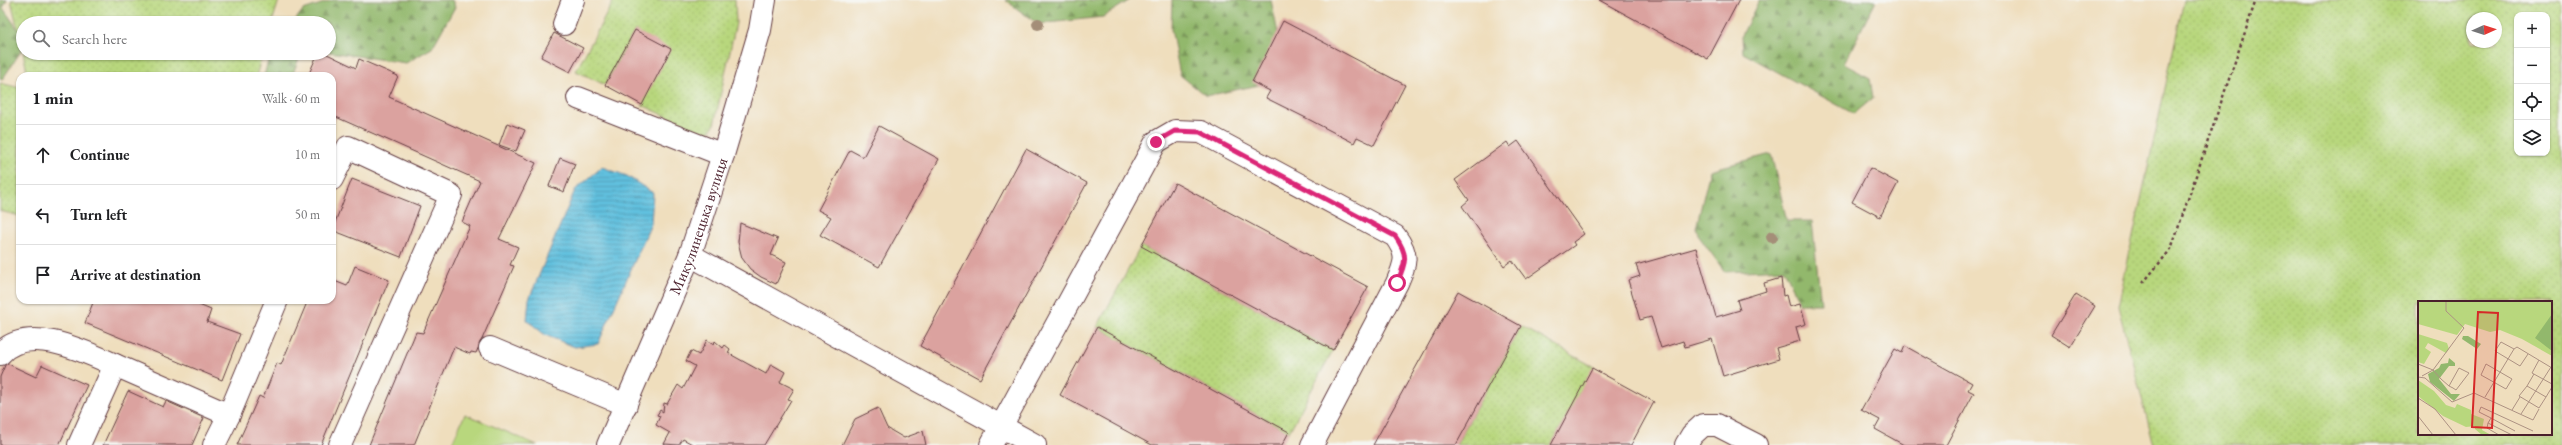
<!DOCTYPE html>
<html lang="en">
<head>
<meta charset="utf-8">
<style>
  :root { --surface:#fff; --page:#f6f6f6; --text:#202124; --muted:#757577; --line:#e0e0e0 }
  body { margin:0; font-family:"EB Garamond",serif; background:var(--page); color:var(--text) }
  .controls { position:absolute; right:12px; top:12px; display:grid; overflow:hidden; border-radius:8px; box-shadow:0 1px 3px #0004 }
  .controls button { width:36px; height:36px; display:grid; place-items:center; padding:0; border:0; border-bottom:1px solid var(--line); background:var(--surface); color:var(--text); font:20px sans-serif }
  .compass { position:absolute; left:2466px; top:12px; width:36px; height:36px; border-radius:50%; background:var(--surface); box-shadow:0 1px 3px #0004; rotate:87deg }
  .stop { position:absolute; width:12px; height:12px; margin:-9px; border:3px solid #db2777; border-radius:50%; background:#fff }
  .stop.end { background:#db2777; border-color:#fff; box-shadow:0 1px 4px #0008 }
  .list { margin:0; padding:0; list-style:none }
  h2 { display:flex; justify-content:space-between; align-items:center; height:52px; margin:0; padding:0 16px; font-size:17px }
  h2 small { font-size:13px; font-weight:400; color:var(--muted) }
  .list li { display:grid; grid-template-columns:26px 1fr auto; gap:12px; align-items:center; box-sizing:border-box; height:60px; padding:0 16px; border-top:1px solid var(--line) }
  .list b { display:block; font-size:15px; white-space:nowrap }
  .list em { font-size:13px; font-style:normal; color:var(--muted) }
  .icon { flex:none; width:22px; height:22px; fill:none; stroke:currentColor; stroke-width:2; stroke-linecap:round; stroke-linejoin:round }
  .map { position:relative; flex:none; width:2562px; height:445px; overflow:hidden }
  .search { position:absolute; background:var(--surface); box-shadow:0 1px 3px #0004; left:16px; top:16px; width:320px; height:44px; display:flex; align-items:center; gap:10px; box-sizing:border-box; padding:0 14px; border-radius:22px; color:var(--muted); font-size:15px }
  .panel { position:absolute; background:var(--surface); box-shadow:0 1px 3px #0004; left:16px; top:72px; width:320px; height:232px; border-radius:12px }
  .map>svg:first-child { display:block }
  .grass { fill:url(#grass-dots); stroke:#817b54; fill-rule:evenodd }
  .forest { fill:url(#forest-firs); stroke:#6e6c4c }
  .park { fill:#b8d77d; stroke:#817b54 }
  .water { fill:url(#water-rules); stroke:#557084 }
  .building { fill:#dba29f }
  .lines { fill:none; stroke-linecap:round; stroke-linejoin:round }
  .lane-casing { stroke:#633c41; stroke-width:24 }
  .street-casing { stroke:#633c41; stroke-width:24 }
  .path { stroke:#633c41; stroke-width:2.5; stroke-dasharray:3 3; stroke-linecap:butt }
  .lane { stroke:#fff; stroke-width:22 }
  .street { stroke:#fff; stroke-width:22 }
  .tree { fill:#a48e78 }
  .route { stroke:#db2777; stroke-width:5 }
  .labels { text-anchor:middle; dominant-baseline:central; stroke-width:3.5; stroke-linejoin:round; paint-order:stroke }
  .street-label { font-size:16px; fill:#4a1f2b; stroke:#f6f6f2 }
  .inset-road { fill:none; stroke:#ad9283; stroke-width:1 }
  .view { fill:#d62828; fill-opacity:0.15; stroke:#d62828; stroke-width:2 }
  .inset-edge { fill:none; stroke:#4a1f2b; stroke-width:2 }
</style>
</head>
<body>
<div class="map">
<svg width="2562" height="445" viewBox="0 0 2562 445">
  <defs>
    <pattern id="grass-dots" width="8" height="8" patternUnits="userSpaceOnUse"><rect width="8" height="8" fill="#b8d77d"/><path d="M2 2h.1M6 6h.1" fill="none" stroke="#a0b86c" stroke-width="1.8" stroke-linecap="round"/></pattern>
    <pattern id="forest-firs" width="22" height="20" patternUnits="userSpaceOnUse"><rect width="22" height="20" fill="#92b86c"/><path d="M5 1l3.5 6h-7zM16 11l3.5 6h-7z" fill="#799559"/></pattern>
    <pattern id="water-rules" width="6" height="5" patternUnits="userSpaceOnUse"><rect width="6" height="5" fill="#60c0de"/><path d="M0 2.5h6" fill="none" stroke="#519bb4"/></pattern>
  </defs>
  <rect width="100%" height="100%" fill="#f6f6f2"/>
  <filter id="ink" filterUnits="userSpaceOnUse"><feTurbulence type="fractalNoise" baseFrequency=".025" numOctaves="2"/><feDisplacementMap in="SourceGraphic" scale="8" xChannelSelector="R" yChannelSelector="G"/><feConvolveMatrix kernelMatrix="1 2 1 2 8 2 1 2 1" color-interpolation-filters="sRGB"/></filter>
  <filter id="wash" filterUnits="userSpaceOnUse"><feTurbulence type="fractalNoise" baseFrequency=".012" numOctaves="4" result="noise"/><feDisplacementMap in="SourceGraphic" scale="16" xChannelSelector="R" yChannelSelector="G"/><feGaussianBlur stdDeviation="0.9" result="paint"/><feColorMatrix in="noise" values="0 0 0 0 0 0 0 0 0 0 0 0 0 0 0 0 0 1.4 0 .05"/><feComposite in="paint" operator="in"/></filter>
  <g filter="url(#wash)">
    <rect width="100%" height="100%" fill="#efdebd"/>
    <g class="grass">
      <path d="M11,0h268l-7,23h-249v29z"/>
      <path d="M614,0h121l1,23 -22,102 -5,7 -6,1 -61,-28 -7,-75 -30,55 -29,-14z"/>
      <path d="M2184,0h378v445h-408l-36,-139zM2517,15h30v138h-30zM2472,18h24v24h-24zM2419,302h132v132h-132z"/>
      <path d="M23,53h240l-7,23h-228z"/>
      <path d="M0,83l20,5v128l-20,-5z"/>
      <path d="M1141,246l192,104 -44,82 -192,-105z"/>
      <path d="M1521,326l73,41 -43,78h-95z"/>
    </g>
    <g class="forest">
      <path d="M0,0h7l-4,8c28,39 24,33 -1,72l-2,-1z"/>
      <path d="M333,0h119l3,7 -23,41 -26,15 -77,-11v-29h-36l10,-13z"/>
      <path d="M1005,0h125l-27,17 -65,7z"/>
      <path d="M1172,0h99l8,38 -15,46 -58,12 -26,-21 -9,-46z"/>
      <path d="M1759,0h117l-32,64 26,14 3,20 -19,16 -111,-61 -1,-18z"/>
      <path d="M270,53h43l-14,5 -7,18h-28z"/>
      <path d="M1771,154l16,67h25l9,83h-21l-16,-35 -59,3 -27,-37 -2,-7 14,-58z"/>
    </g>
    <path class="park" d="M465,414l72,31h-86z"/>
    <path class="water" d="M602,167l25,9 26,17 -2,31 -53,120 -23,3 -30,-12 -18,-15 2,-21 46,-109z"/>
    <g id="blocks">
      <g class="building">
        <path d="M1599,0h140l-31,59z"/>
        <path d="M1283,21l122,64 -31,60 -17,-8 -3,6 -46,-24 -42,-21 4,-7 -18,-9z"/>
        <path d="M635,30l36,19 -29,56 -37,-20z"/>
        <path d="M554,33l29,15 -13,24 -29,-15z"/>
        <path d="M318,53h7l31,15 3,-9 39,17 -9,21 147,66 -37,76 19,8 -8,18 4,1 -38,87 -5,-1 -1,2 -16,-7 -40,98h-45l47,-113 7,1 47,-107 -8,-4 18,-41 -144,-64 -4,10v-51h-24z"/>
        <path d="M507,123l18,7 -9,21 -17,-6z"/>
        <path d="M879,126l60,33 -60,108 -59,-32 11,-18 -13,-7 32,-60 13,7z"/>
        <path d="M1518,141l66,93 -11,8 2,3 -49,34 -14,-19 -8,6 -42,-60 7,-6 -14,-20 52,-38 3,5z"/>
        <path d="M1026,149l61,34 -107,196 -60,-33z"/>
        <path d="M560,158l15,6 -11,28 -15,-6z"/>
        <path d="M1870,168l28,15 -18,34 -28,-15z"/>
        <path d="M352,179l68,27 -19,51 -69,-27z"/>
        <path d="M1175,183l193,104 -35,63 -192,-104z"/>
        <path d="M740,223l38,16 -7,16 15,7 -10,22 -15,-7 -11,-8 -8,-11 -4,-16z"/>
        <path d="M1696,248l20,69 24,-7 -3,-10 29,-9 -2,-8 17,-5 2,18 3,-1 3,12 11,-3 6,20 -10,3 4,14 -24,7 3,11 -56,17 -11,-37 -27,8 -2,-6 -22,7 -10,-31 -11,3 -12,-40 12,-4 -4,-11z"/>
        <path d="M355,266l34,14 -68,165h-84l22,-49 4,2 14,-35 4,2 27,-65h24v-20l15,6z"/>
        <path d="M1458,291l63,35 -65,119h-83z"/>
        <path d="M2076,294l19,12 -25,41 -19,-12z"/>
        <path d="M94,300h93l24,10 -4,12 33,12 -18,46 -137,-57z"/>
        <path d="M1097,327l192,105 -7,13h-130l-92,-50z"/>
        <path d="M707,340l7,4 1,-3 8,7 2,-3 5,4 -2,4 38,21 5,-10 14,8 -5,10 14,7 -6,10 3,1 -27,45h-70l-11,-6 -4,6 -15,-1 6,-11 -14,-8 4,-9 -3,-1 3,-5 3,2 1,-9 3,1 11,-19 5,4 12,-23 -9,-5 5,-10 8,4z"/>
        <path d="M1905,346l67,37 -4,7 6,3 -28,52h-42l-29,-16 5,-9 -19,-10 34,-61 7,4z"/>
        <path d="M6,363l30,14 6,-12 45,20 -28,60h-59v-68z"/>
        <path d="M1592,368l62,34 -23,43h-80z"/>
        <path d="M128,391l35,16 3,-6 38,17 -12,27h-89z"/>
        <path d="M878,408l9,20 17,10 19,-7 3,14h-84l13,-26z"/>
      </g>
    </g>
  </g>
  <g filter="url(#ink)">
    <use href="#blocks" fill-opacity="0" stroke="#633c41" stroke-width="1"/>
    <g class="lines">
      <g class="lane-casing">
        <g id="lane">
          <path d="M564,24l9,-24"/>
          <path d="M578,98l145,57"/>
          <path d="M332,179l16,-32 103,48 -111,250"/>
          <path d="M490,348l136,57"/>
          <path d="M0,354c27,-31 84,-3 115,11"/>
          <path d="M229,415l48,-115"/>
          <path d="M79,445l36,-80 114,50 -15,30"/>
        </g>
      </g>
      <g class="street-casing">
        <g id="street">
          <path d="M690,255l345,190"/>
          <path id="s1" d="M608,445l82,-190 33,-100 37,-125 5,-30"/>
          <path d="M991,445l165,-303 19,-11 26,1 194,104c14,19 11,26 2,47l-85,162"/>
          <path d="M1686,445l6,-10 11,-10h14l39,20"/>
        </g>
      </g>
      <path class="path" d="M2143,283l28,-34 85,-249"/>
      <use href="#lane" class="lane"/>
      <use href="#street" class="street"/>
    </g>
    <g class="tree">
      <circle cx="1038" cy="24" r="6"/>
      <circle cx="1772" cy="237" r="6"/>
    </g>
  </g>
  <g class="lines" filter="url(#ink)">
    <path class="route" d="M1156,142l19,-11 25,1 195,104c14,19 11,26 2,47"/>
  </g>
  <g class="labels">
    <g class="street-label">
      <text stroke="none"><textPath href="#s1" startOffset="237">Микулинецька вулиця</textPath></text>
    </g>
  </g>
  <g transform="translate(2418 301)">
    <rect width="134" height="134" fill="#efdebd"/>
    <path d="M0,0h134v55l-30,-17 -22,-9 -10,2 -25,-8 -8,11 -39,-11zM0,33l29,9 2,6 -3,4 -18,-10 -3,5 6,4 -7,12 -6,-2zM0,79l16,11 12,14 9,3 2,-4 14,6v4l13,5 -2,11 9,5h-9l-7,-6v-3l-9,1 -23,-11 -25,-20z" fill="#b8d77d"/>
    <path d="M134,13v37l-17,-13zM45,35h5l13,8 -4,5 -15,-10zM31,57l6,5v3h-6l-10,13 12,15h9l-6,7 -24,-19 -2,-8 11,-6 2,-4 7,-1z" fill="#92b86c"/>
    <path class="inset-road" d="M110,53l-8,12 -25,-15 6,-9 13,7 3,-2 35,21M121,59l-7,13 20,11M0,63l15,6 31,-42 -18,-17v-10M68,63l26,15 -6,10 -25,-14zM4,75l11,-6 8,9 8,7 4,2 3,2 13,-17 -10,-5 -10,18M0,76l7,1 27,24 22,-9 59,27 6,-11M109,85l7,-12M67,96l29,-48M128,96l-19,-11 -8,10 20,12 7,-11 6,-10M0,97l17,11 21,26M94,109l8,-13M103,113l30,-47M0,115l15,19M73,117l-12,-6 2,-5 52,24M70,122l-1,5 12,7M94,134l-24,-12 3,-5 24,13"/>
    <path class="view" d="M60,11l20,1 -6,115 -20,-1z"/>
    <rect width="134" height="134" class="inset-edge"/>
  </g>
</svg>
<div class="controls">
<button>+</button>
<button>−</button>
<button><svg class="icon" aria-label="locate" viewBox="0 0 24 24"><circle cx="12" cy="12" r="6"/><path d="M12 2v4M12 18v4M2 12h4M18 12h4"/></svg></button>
<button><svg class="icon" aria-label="layers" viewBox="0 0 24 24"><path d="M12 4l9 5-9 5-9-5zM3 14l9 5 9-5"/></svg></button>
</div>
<svg class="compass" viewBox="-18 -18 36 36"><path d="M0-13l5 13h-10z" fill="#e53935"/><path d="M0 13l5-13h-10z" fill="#757577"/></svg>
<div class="stop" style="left:1397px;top:283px"></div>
<div class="stop end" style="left:1156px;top:142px"></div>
<div class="search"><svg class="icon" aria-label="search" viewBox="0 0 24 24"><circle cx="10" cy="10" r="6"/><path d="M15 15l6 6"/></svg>Search here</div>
<section class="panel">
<h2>1 min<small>Walk · 60 m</small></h2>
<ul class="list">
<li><svg class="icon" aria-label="ahead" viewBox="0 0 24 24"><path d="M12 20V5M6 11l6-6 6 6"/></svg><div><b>Continue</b></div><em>10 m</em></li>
<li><svg class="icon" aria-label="left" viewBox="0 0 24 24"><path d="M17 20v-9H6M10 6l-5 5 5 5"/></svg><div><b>Turn left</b></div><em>50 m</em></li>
<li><svg class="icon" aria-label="arrive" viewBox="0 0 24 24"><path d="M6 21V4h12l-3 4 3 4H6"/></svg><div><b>Arrive at destination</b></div></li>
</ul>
</section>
</div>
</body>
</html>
